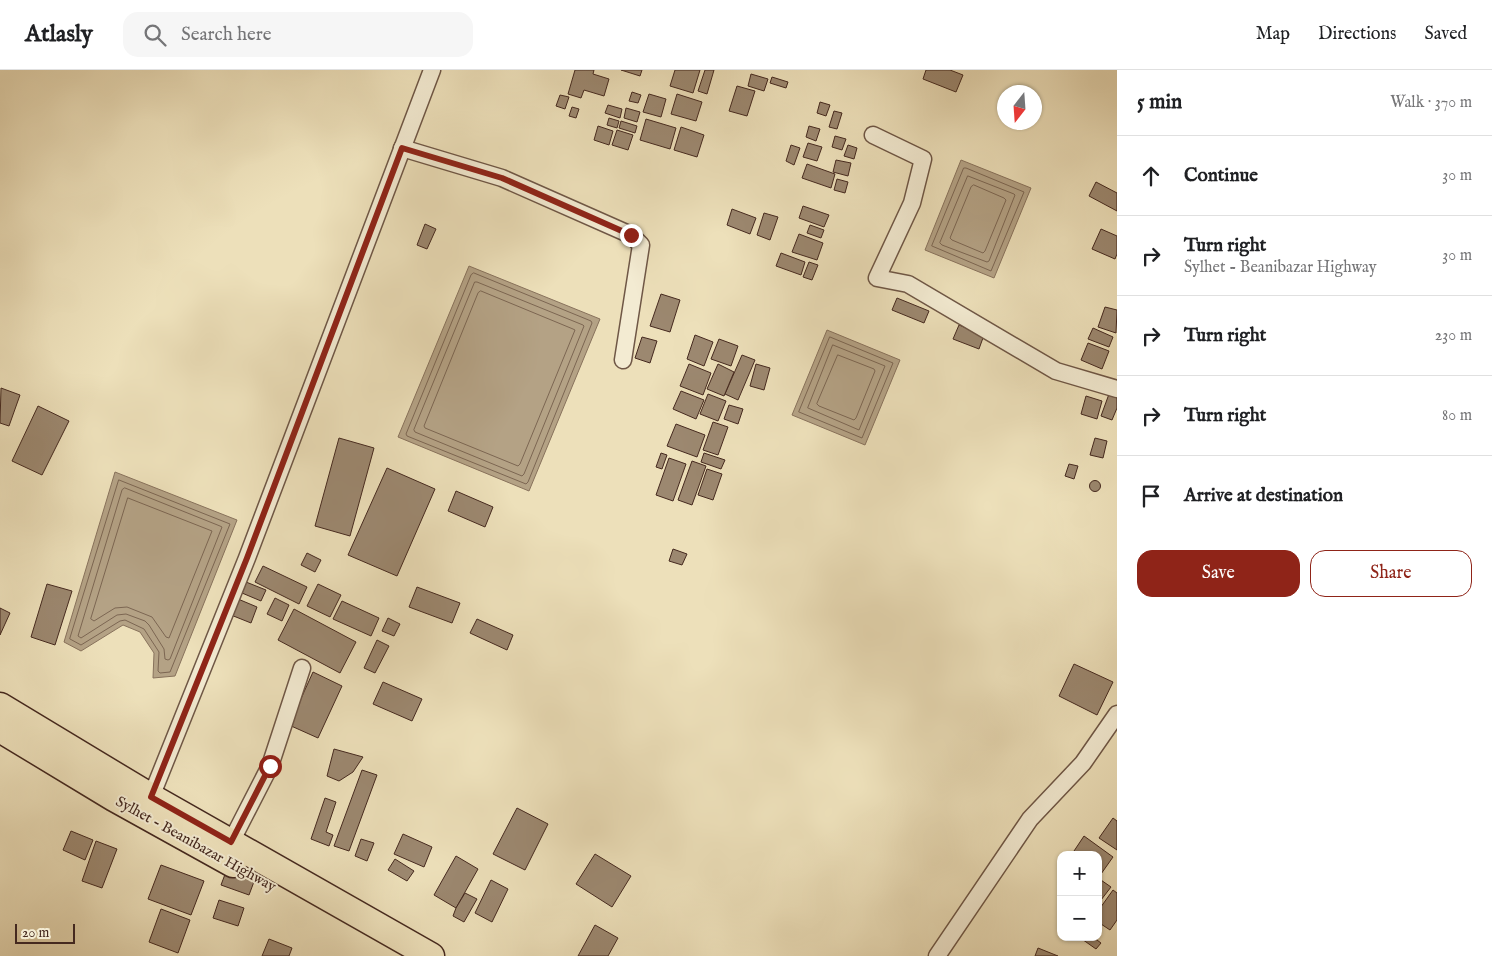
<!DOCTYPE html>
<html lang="en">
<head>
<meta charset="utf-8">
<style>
  :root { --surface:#fff; --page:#f6f6f6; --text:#202124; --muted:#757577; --line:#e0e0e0; --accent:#8f2418 }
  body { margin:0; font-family:"IM FELL English",serif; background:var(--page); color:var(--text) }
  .controls { position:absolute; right:15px; bottom:15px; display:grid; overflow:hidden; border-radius:10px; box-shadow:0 1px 4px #0004 }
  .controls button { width:45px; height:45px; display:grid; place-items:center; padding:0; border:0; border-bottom:1px solid var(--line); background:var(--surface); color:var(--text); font:25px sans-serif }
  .compass { position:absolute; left:997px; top:15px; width:45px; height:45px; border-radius:50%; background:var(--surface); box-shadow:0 1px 4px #0004; rotate:197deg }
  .scale { position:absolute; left:15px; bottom:12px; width:60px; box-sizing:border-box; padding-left:5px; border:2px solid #45291f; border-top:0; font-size:14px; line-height:18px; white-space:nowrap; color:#45291f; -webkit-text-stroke:4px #f3ebd2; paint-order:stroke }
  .stop { position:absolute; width:15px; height:15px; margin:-11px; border:4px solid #8f2418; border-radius:50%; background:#fff }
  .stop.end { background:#8f2418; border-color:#fff; box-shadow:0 1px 5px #0008 }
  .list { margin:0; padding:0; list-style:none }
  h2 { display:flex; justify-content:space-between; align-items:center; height:65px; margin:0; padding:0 20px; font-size:21px }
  h2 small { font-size:16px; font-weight:400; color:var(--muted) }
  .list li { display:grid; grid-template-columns:32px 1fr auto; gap:15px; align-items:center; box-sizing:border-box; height:80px; padding:0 20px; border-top:1px solid var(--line) }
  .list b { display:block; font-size:19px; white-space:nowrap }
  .list p { margin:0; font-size:16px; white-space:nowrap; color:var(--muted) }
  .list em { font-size:16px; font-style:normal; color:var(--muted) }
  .actions { display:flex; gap:10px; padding:15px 20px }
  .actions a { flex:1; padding:11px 0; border:1px solid var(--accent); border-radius:15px; text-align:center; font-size:18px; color:var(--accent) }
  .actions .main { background:var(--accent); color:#fff }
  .icon { flex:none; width:28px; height:28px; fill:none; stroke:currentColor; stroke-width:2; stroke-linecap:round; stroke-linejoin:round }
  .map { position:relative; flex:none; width:1117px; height:886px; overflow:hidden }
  header { display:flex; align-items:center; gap:30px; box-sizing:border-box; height:70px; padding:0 25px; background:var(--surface); border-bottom:1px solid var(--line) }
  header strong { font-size:24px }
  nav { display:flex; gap:28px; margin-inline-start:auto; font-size:18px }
  .search { width:350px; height:45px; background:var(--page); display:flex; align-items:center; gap:12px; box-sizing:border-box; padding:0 18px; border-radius:15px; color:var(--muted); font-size:19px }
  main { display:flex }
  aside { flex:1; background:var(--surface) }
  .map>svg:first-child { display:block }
  .water { fill:#b4a285; stroke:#88725c }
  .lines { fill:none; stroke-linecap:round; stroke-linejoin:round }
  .shore { stroke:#7c6652; stroke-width:1 }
  .building { fill:#9c8870; stroke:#45291f }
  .minor-casing { stroke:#6f5746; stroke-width:19 }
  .primary-casing { stroke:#45291f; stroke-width:29 }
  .minor { stroke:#f3ebd2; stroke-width:16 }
  .primary { stroke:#ede0ba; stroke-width:26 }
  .route { stroke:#8f2418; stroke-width:6 }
  .labels { text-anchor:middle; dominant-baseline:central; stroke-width:4; stroke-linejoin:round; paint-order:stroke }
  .street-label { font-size:15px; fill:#45291f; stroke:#f3ebd2 }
</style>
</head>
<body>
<header>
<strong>Atlasly</strong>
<div class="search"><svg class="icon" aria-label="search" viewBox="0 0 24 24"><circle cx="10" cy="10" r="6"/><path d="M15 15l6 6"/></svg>Search here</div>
<nav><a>Map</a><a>Directions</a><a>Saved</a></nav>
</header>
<main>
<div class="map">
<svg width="1117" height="886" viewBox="0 0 1117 886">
  <rect width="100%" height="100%" fill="#ede0ba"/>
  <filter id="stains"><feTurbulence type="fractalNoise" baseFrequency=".004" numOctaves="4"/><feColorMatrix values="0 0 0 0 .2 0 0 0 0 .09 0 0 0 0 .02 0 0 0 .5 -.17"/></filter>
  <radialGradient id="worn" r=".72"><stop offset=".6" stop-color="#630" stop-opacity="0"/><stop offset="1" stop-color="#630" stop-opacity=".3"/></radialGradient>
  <g class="water">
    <path d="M961,90l70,28 -37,90 -69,-28z"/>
    <path d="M469,196l131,53 -71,172 -131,-54z"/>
    <path d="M827,260l73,30 -35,85 -73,-30z"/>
    <path d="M115,402l122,48 -62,156 -22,2 1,-25 -14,-21 -17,-7 -42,26 -17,-9z"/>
  </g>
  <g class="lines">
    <g class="shore">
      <path d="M964,98h2l58,24 -33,79 -59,-25z"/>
      <path d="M968,106l46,18 1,1 -26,66 -2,1 -45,-17 -2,-2z"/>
      <path d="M974,115l30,13 2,2 -21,51 -2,2 -31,-13 -2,-2 21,-51z"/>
      <path d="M474,203l117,48 1,2 -64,159 -2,2 -119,-48 -1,-2 65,-159z"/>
      <path d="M475,212h2l106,43 1,1 -60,148 -2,2 -107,-44 -1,-2z"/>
      <path d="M481,221l92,38 2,1 -55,134 -2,2 -93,-38 -1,-2 54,-133z"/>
      <path d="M830,267l63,26 -31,75 -63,-26z"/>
      <path d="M833,275l52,21 -26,64 -51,-22z"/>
      <path d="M838,285l36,14 1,2 -19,47 -2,2 -35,-14 -2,-2z"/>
      <path d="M119,410l111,44 -60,148 -10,1 -2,-2 1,-19 -15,-23 -19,-9 -5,1 -39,24 -11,-6z"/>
      <path d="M125,418l95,38 2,1 -52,132 -2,1 -3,-1 -1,-10 -15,-24 -4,-4 -19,-7 -9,1 -36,23 -3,-2 44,-146z"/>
      <path d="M128,428l84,33 -43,107 -3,-1 -14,-20 -25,-10 -12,1 -21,13 -3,-2z"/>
    </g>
  </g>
  <g class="building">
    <path d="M575,0h19l-1,4 16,5 -5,17 -20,-6 -3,8 -13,-4z"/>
    <path d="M621,0h21l-2,6z"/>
    <path d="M675,0h25l-7,23 -23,-7z"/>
    <path d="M705,0h9l-7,24 -9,-3z"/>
    <path d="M926,0h24l13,5 -7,17 -33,-13z"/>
    <path d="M751,4l17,5 -4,12 -16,-5z"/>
    <path d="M772,7l16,5 -2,6 -16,-5z"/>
    <path d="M737,16l18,5 -8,25 -18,-5z"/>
    <path d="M632,22l9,3 -3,8 -9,-2z"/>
    <path d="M649,24l17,5 -5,18 -18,-5z"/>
    <path d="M677,24l25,8 -6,19 -25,-7z"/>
    <path d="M560,25l9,2 -4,12 -9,-3z"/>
    <path d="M820,32l10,3 -4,11 -9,-3z"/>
    <path d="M608,35l14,4 -2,9 -15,-5z"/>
    <path d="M572,37l7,2 -3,9 -7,-2z"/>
    <path d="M626,38l14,4 -3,10 -13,-4z"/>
    <path d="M834,41l8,2 -5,16 -8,-2z"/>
    <path d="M609,48l10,3 -2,7 -10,-3z"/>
    <path d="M646,49l30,9 -6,21 -30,-9z"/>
    <path d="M621,51l16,5 -2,7 -16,-5z"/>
    <path d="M598,56l15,5 -4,14 -15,-5z"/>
    <path d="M809,56l11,3 -4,12 -10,-4z"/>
    <path d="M681,57l23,8 -7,22 -23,-7z"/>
    <path d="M617,60l16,5 -5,15 -16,-5z"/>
    <path d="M835,66l11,3 -4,11 -10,-3z"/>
    <path d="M808,73l14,4 -5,14 -14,-4z"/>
    <path d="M791,75l9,3 -6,17 -8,-4z"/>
    <path d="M848,75l9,3 -3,11 -10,-3z"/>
    <path d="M836,90l15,3 -3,13 -15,-4z"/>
    <path d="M807,94l28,10 -4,14 -29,-10z"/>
    <path d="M837,109l11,3 -3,11 -11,-3z"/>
    <path d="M1096,112l21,11v18l-28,-15z"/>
    <path d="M803,136l26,9 -5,12 -25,-9z"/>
    <path d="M732,139l24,9 -6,16 -23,-9z"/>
    <path d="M764,143l14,4 -8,23 -13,-5z"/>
    <path d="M425,154l11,5 -9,20 -10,-4z"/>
    <path d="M810,155l14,5 -3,8 -14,-5z"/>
    <path d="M1101,159l16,7v18l-2,5 -23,-10z"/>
    <path d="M799,164l24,9 -6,17 -25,-8z"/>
    <path d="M781,183l24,9 -4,13 -25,-9z"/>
    <path d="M809,192l9,3 -6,15 -9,-3z"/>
    <path d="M661,224l19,6 -10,32 -20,-6z"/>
    <path d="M897,228l32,13 -5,12 -32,-13z"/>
    <path d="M1105,237l12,3 -1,23 -18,-6z"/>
    <path d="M959,255l25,10 -5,14 -26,-10z"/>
    <path d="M1093,258l20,9 -4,10 -21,-8z"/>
    <path d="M695,265l18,7 -9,24 -17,-7z"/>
    <path d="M642,267l15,4 -7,22 -15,-5z"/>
    <path d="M719,269l19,7 -7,20 -20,-7z"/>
    <path d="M1088,273l21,8 -7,18 -21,-9z"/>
    <path d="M742,285l13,5 -17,40 -13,-6z"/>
    <path d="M689,294l22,9 -8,22 -23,-9z"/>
    <path d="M718,294l16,8 -10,24 -17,-7z"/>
    <path d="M756,294l14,4 -6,22 -14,-4z"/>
    <path d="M1,318l19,7 -11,31 -9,-3z"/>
    <path d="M681,321l23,9 -8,19 -23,-10z"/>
    <path d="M708,324l18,7 -8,20 -18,-7z"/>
    <path d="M1109,324l8,4v10l-5,12 -11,-4z"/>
    <path d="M1086,326l16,5 -5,18 -16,-5z"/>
    <path d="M729,335l14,4 -5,15 -14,-5z"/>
    <path d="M38,336l31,15 -27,54 -30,-14z"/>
    <path d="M713,352l15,5 -10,28 -15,-5z"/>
    <path d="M676,354l29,11 -8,22 -30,-11z"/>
    <path d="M339,368l35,10 -24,88 -35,-10z"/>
    <path d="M1095,368l12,3 -4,17 -13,-3z"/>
    <path d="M661,383l6,2 -5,14 -6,-2z"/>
    <path d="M704,383l21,7 -4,9 -20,-7z"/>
    <path d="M669,388l17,6 -13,37 -17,-6z"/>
    <path d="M692,391l14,5 -14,39 -14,-5z"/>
    <path d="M1069,394l9,2 -4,13 -9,-3z"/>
    <path d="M387,398l48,21 -38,87 -49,-21z"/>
    <path d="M707,399l15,5 -9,26 -15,-5z"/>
    <circle cx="1095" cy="416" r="5.5"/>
    <path d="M456,421l37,16 -8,20 -37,-16z"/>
    <path d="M673,479l14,5 -5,11 -13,-4z"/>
    <path d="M307,483l14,7 -6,12 -14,-7z"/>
    <path d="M263,496l44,21 -8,17 -44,-22z"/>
    <path d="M246,512l20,8 -5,11 -19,-8z"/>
    <path d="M47,514l25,7 -17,54 -24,-8z"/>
    <path d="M318,514l23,11 -11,22 -23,-11z"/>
    <path d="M417,517l43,16 -8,20 -43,-16z"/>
    <path d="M275,528l14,7 -7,16 -15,-7z"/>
    <path d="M238,529l19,8 -6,16 -20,-8z"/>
    <path d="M342,531l37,17 -8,18 -38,-17z"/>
    <path d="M0,538l10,5 -10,22z"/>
    <path d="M294,539l62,33 -16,31 -62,-33z"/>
    <path d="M388,548l12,6 -6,12 -12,-5z"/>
    <path d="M477,549l36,16 -6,15 -37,-17z"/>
    <path d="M377,570l12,6 -14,27 -11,-5z"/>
    <path d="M1074,594l39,18 -16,33 -38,-19z"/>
    <path d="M313,602l29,14 -24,52 -29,-13z"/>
    <path d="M383,612l39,17 -10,22 -39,-17z"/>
    <path d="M334,679l29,8 -10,15 -14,9 -12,-5z"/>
    <path d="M362,700l15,5 -28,76 -15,-5z"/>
    <path d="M325,728l11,4 -10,30 7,3 -4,11 -18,-7z"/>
    <path d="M517,738l31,16 -23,46 -32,-16z"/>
    <path d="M1113,748l4,3v29l-18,-12z"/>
    <path d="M71,761l22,9 -8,20 -22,-10z"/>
    <path d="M403,764l29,13 -8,20 -30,-13z"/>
    <path d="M1084,766l29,21 -12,17 -3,-1v-18l-26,-1z"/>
    <path d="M361,769l13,4 -7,18 -12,-5z"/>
    <path d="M96,771l21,8 -15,39 -20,-7z"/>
    <path d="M595,784l36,22 -19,31 -36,-23z"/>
    <path d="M456,786l22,13 -22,39 -22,-13z"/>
    <path d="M395,789l19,12 -7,10 -19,-11z"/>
    <path d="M161,795l43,16 -13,34 -43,-16z"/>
    <path d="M227,799l28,10 -6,16 -28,-10z"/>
    <path d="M1098,808l13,9 -10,13 -3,-2z"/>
    <path d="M491,810l17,9 -16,33 -17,-9z"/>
    <path d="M1113,820l4,3v27l-7,10 -12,-8v-11z"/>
    <path d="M465,823l12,6 -13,23 -11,-6 3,-8z"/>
    <path d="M219,830l25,8 -6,18 -25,-8z"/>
    <path d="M161,839l29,11 -12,33 -29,-11z"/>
    <path d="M595,855l23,13 -10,18h-30z"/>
    <path d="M1079,867h14l8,6 -5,6z"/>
    <path d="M269,869l23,9 -3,8h-27z"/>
    <path d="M1038,878l20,8h-23z"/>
  </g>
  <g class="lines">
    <g class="minor-casing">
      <g id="minor">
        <path d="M873,65l50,24 -11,44 -35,75 31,6 148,87 61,18"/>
        <path d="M402,78l100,30 129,57 10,10 -18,115"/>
        <path d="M151,727l96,-239 185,-488"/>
        <path d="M231,772l39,-76 32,-98"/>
        <path d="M937,886l93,-137 53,-56 34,-49"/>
      </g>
    </g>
    <g class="primary-casing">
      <g id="primary">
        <path d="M0,636l151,91 280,159"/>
        <path d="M0,659l114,69 119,66"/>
      </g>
    </g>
    <use href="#minor" class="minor"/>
    <use href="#primary" class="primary"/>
  </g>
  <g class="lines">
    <path class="route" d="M270,696l-39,76 -80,-45 96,-239 155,-410 100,30 129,57"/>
  </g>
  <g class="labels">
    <g class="street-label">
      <text transform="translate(196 774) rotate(29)">Sylhet - Beanibazar Highway</text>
    </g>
  </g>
  <rect width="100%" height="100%" filter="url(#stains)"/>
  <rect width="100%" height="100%" fill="url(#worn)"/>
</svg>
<div class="controls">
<button>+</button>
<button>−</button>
</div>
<svg class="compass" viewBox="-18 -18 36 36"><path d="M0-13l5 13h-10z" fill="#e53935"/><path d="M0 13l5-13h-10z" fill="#757577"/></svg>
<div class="scale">20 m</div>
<div class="stop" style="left:270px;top:696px"></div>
<div class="stop end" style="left:631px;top:165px"></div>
</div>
<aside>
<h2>5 min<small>Walk · 370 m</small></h2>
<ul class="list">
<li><svg class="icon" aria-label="ahead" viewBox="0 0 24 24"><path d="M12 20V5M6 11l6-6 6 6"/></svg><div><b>Continue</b></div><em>30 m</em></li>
<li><svg class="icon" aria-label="right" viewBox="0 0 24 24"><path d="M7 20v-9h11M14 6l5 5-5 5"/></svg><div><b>Turn right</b><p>Sylhet - Beanibazar Highway</p></div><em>30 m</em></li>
<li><svg class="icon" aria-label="right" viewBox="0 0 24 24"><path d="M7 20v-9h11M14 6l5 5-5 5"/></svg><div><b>Turn right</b></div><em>230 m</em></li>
<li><svg class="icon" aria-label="right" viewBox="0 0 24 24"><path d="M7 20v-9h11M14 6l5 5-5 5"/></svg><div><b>Turn right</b></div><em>80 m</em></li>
<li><svg class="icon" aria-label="arrive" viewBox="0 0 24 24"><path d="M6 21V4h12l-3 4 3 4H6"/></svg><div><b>Arrive at destination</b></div></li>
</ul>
<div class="actions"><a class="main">Save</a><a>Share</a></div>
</aside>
</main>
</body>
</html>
